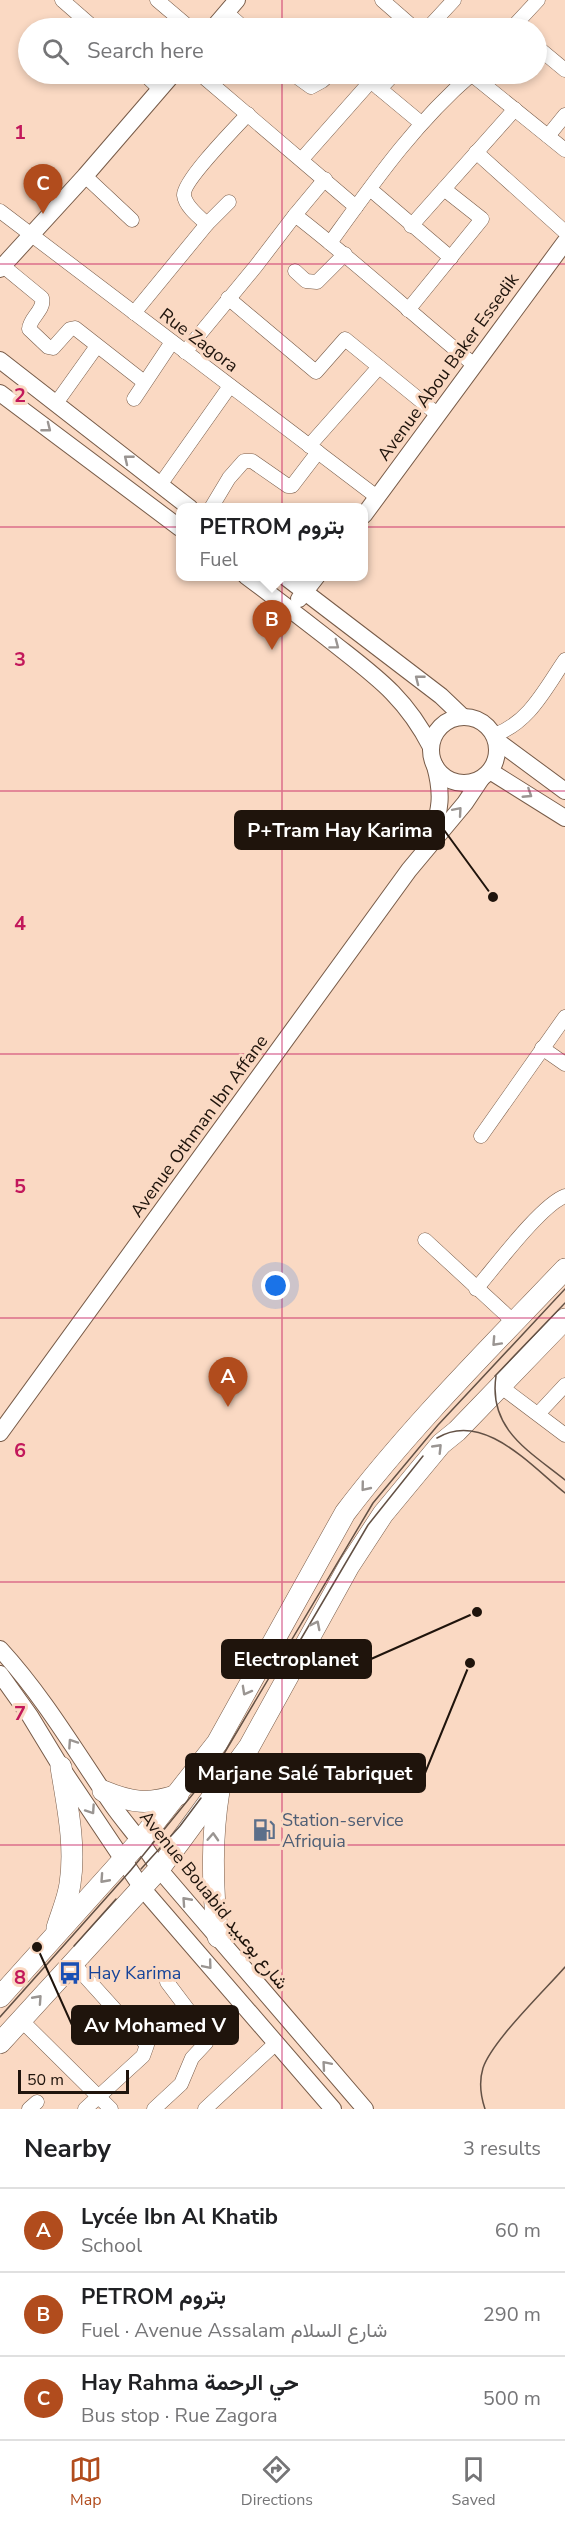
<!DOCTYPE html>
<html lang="en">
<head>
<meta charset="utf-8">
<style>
  :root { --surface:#fff; --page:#f2f2f2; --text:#202124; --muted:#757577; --line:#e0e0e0; --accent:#b14c1d }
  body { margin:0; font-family:"Nunito Sans",Vazirmatn,sans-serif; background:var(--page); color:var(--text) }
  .scale { position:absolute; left:18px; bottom:15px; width:111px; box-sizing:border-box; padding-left:6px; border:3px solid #1f140c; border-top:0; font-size:16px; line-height:21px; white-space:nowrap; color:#1f140c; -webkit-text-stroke:4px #fad9c3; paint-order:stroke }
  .you { position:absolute; left:276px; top:1286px; width:21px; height:21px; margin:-15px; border:4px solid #fff; border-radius:50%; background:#1a73e8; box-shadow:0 0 0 9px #1a73e833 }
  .badge { display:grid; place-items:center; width:39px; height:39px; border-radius:50%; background:var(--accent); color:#fff; font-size:20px; font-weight:700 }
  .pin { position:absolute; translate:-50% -50px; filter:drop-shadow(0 2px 3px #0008) }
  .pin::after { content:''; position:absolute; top:32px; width:21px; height:18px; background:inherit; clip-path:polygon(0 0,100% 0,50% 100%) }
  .popup { position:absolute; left:176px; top:503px; width:192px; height:78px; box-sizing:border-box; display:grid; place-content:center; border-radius:12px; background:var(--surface); filter:drop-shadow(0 2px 4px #0005); font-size:20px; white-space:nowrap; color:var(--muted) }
  .popup b { font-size:22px; color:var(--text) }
  .popup::after { content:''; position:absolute; left:50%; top:100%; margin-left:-12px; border:12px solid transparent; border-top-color:var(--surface) }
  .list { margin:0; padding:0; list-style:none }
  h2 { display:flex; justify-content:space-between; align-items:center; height:78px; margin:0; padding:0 24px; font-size:26px }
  h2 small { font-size:20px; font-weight:400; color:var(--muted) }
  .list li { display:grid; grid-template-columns:39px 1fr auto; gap:18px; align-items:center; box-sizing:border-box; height:84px; padding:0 24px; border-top:2px solid var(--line) }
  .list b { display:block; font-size:22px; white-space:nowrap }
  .list p { margin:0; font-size:20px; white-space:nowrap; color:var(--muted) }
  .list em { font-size:20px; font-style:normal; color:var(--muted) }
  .icon { flex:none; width:33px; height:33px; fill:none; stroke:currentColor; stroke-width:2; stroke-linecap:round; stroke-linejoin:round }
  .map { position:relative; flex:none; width:565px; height:2109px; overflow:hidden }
  .search { position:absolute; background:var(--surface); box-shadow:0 3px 9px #0003; left:18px; right:18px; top:18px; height:66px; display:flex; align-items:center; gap:15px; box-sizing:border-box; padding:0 21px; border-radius:33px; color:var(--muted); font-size:22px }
  .sheet { height:330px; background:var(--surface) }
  nav { display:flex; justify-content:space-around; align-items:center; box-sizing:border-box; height:84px; border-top:2px solid var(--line); background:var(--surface); font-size:16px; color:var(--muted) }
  nav a { display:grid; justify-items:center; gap:3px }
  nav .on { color:var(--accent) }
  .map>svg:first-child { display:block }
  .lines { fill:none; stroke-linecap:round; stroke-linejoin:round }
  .minor-casing { stroke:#775b48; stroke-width:15 }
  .tertiary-casing { stroke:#775b48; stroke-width:18 }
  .primary-casing { stroke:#775b48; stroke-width:22 }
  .minor { stroke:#fff; stroke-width:14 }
  .tertiary { stroke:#fff; stroke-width:16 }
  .primary { stroke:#fff; stroke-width:21 }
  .tram { stroke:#635145; stroke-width:1.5 }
  .oneway { stroke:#9a9592 }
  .grid { fill:none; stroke:#c2185b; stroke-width:1.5; stroke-opacity:0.55 }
  .labels { text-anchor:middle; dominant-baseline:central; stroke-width:6; stroke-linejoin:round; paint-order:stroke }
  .street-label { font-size:18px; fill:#1f140c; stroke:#fad9c3 }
  .service-label { font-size:18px; fill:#4e5e75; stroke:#fad9c3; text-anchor:start }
  .transit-label { font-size:18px; fill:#164399; stroke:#fad9c3; text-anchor:start }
  .grid-label { font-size:20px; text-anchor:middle; font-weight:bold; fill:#c2185b; stroke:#fad9c3; stroke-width:6; stroke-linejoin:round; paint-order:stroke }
  .leader { fill:none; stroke:#1f140c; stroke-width:2 }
  .callout-dot { fill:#1f140c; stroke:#fad9c3; stroke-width:2 }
  .callout { fill:#1f140c; stroke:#1f140c; stroke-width:2 }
  .callout-label { font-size:20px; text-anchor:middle; font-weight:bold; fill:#fff }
</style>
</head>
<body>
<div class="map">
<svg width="565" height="2109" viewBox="0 0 565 2109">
  <rect width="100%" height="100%" fill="#fad9c3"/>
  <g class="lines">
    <g class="minor-casing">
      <g id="minor">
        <path d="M62,0l32,28"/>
        <path d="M157,0l33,28"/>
        <path d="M382,0l32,28"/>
        <path d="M227,13l17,15"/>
        <path d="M428,28l26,-28"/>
        <path d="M512,28l26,-28"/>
        <path d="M536,46l29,24"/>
        <path d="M144,74l16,15"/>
        <path d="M200,74l156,133"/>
        <path d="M293,74l18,13 11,-6 8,-7"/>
        <path d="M362,74l59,49"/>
        <path d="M471,74l94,76"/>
        <path d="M380,89l14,-15"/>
        <path d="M548,136l17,-21"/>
        <path d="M476,152l89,80"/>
        <path d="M302,159l69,-78"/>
        <path d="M85,176l47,44"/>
        <path d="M370,189l81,69"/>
        <path d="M0,211l377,286"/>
        <path d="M295,215l30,-36"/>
        <path d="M207,224c-8,-7 -22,-18 -23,-29 -1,-14 52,-68 64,-81"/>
        <path d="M411,226l104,-117"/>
        <path d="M330,243c44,-61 85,-120 142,-169"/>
        <path d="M3,266l39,32c3,12 -12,19 -13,31l19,18 5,1 17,-19 5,-1 69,54"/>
        <path d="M295,271l11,10 11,1 28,-28"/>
        <path d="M228,298l88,74 29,-33 92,75"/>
        <path d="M408,310l74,-91 -38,-30"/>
        <path d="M134,313l73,-89 22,-22"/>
        <path d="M185,352l71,-86 39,-51c61,47 118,100 178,149"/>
        <path d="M134,399l38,-57"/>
        <path d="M57,402l40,-56"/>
        <path d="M309,446l70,-79"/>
        <path d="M160,485l70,-99"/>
        <path d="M211,508l18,-30 15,-17h8l36,25h4l26,-34"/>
        <path d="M494,735c35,-12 51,-46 71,-75"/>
        <path d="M542,1048l23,16"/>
        <path d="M481,1136l84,-119"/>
        <path d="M425,1240l89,82"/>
        <path d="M476,1289c19,-22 65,-84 89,-93"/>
        <path d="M500,1386l65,49"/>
        <path d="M538,1414l27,-29"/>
        <path d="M72,1962l75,83 -4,11 -58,53"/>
        <path d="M20,2019l91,90"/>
        <path d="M29,2109l8,-7"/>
        <path d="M154,2109l27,-25 11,-26 14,-15 -2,-12 -37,-49"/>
        <path d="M205,2109l70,-65"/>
      </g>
    </g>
    <g class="tertiary-casing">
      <g id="tertiary">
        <path d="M213,28l24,-28"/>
        <path d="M0,269l85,-93 88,-102"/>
        <path d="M0,360l190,148"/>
        <path d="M0,393l180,135"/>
        <path d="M364,515l201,-273"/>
        <path d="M246,576c28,21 54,41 81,62 45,36 77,56 104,109"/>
        <path d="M284,576l157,120 22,21"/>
        <path d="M299,599l18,-23"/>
        <circle cx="464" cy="750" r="33"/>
        <path d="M496,740l69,51"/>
        <path d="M490,771l75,47"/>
        <path d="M432,837c8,-28 11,-42 3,-71"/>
        <path d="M0,1433l409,-563 56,-67 16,-24"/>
        <path d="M0,1649c44,48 76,103 113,157 15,21 33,40 46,63l206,240"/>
        <path d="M0,1674l30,42 31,51 81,121 191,221"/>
      </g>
    </g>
    <g class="primary-casing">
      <g id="primary">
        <path d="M103,1791c29,12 45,14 75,4"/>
        <path d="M57,1928c4,-14 11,-29 13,-44 6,-39 -3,-79 -9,-117"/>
        <path d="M218,1937c-6,-50 -7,-97 1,-146"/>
        <path d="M0,1997l140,-156 77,-98 128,-230c66,-87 145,-165 220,-244"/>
        <path d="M0,2043l159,-174 22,-29 68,-93 100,-181 34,-52 58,-70 16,-13 108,-112"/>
      </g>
    </g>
    <use href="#minor" class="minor"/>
    <use href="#tertiary" class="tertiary"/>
    <use href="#primary" class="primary"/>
    <g class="tram">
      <path d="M495,1376l70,-73"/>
      <path d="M496,1376c-8,53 33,75 69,104"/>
      <path d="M437,1438c46,-28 94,28 128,55"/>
      <path d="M288,1661l80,-136 55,-69"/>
      <path d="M141,1869l39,-43 21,-28"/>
      <path d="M74,1946l42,-47"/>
      <path d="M0,2017l131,-147 88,-108 154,-259 65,-78 127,-136"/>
      <path d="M485,2109c-4,-12 -6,-28 -2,-41 9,-27 62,-78 82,-101"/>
    </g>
  </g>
  <defs><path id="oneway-chevron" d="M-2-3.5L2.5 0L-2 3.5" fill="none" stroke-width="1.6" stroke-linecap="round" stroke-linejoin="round" transform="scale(1.5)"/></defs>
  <g class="oneway">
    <use href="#oneway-chevron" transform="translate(47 428) rotate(38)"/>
    <use href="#oneway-chevron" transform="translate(128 459) rotate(-141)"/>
    <use href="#oneway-chevron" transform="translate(335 645) rotate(37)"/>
    <use href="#oneway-chevron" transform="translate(419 679) rotate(-142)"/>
    <use href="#oneway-chevron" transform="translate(528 794) rotate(33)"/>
    <use href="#oneway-chevron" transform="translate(458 811) rotate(-49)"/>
    <use href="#oneway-chevron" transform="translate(496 1342) rotate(133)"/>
    <use href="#oneway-chevron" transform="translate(438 1448) rotate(-46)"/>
    <use href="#oneway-chevron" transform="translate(365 1487) rotate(129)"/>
    <use href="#oneway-chevron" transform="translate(316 1625) rotate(-63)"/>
    <use href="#oneway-chevron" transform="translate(246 1691) rotate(119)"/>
    <use href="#oneway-chevron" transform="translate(72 1743) rotate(-124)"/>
    <use href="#oneway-chevron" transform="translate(91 1810) rotate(56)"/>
    <use href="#oneway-chevron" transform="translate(213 1837) rotate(-87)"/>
    <use href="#oneway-chevron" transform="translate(104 1879) rotate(132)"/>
    <use href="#oneway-chevron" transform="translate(186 1901) rotate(-132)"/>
    <use href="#oneway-chevron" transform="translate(208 1965) rotate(50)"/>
    <use href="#oneway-chevron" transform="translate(38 1999) rotate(-48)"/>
    <use href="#oneway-chevron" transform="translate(326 2065) rotate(-131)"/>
  </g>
  <path class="grid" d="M282,0v28M282,74v2035M0,264h565M0,527h565M0,791h565M0,1054h565M0,1318h565M0,1582h565M0,1845h565"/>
  <defs>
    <g id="fuel-bare" transform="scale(1.8)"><path d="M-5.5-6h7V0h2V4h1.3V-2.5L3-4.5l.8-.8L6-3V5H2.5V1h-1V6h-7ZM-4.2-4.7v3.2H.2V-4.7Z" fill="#5c6f8a" stroke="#fad9c3" stroke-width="2.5" paint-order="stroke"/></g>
    <g id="bus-bare" transform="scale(1.8)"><path d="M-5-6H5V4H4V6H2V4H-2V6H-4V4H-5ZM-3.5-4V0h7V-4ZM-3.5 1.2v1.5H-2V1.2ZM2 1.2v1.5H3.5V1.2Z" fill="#1a4fb4" stroke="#fad9c3" stroke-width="2.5" paint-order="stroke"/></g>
  </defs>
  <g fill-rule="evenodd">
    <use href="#fuel-bare" x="264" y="1830"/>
    <use href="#bus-bare" x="70" y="1973"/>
  </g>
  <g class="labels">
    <g class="street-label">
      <text transform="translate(199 340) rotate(37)">Rue Zagora</text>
      <text transform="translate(448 367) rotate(-54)">Avenue Abou Baker Essedik</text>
      <text transform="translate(199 1126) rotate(-54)">Avenue Othman Ibn Affane</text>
      <text transform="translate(214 1900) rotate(51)">Avenue Bouabid شارع بوعبيد</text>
    </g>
    <g class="service-label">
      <text x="282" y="1820">Station-service<tspan x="282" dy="21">Afriquia</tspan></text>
    </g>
    <g class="transit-label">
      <text x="88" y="1973">Hay Karima</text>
    </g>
  </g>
  <g class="grid-label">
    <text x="20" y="139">1</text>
    <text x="20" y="402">2</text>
    <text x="20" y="666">3</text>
    <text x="20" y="930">4</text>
    <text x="20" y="1193">5</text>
    <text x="20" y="1457">6</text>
    <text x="20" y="1720">7</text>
    <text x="20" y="1984">8</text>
  </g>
  <path class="leader" d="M493 897L444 830M477 1612L371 1659M470 1663L425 1773M37 1947L72 2025"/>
  <g class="callout-dot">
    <circle cx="493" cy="897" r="6"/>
    <circle cx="477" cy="1612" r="6"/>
    <circle cx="470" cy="1663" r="6"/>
    <circle cx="37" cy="1947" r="6"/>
  </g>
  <g class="callout">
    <rect x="235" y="811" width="209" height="38" rx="6"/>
    <rect x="222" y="1640" width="149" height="38" rx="6"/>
    <rect x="186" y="1754" width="239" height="38" rx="6"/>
    <rect x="72" y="2006" width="166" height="38" rx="6"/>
  </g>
  <g class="callout-label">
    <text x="340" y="837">P+Tram Hay Karima</text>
    <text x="296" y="1666">Electroplanet</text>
    <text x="305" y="1780">Marjane Salé Tabriquet</text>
    <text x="155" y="2032">Av Mohamed V</text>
  </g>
</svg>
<div class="scale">50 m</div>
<div class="you"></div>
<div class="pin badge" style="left:228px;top:1407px">A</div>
<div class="pin badge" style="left:272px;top:650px">B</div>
<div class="popup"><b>PETROM بتروم</b>Fuel</div>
<div class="pin badge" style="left:43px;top:214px">C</div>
<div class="search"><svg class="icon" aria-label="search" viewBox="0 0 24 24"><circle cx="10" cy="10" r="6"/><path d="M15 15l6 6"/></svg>Search here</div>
</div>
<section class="sheet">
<h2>Nearby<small>3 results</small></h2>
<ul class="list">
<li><span class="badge">A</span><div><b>Lycée Ibn Al Khatib</b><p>School</p></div><em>60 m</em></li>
<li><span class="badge">B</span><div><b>PETROM بتروم</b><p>Fuel · Avenue Assalam شارع السلام</p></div><em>290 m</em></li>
<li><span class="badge">C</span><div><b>Hay Rahma حي الرحمة</b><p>Bus stop · Rue Zagora</p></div><em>500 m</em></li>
</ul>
</section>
<nav>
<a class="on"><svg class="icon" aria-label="map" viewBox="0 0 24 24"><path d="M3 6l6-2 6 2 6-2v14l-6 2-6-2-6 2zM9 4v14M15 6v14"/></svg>Map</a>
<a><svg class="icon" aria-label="directions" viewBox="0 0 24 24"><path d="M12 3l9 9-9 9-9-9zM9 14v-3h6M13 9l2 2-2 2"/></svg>Directions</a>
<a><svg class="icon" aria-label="saved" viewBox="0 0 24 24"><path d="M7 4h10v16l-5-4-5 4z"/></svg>Saved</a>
</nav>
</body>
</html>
